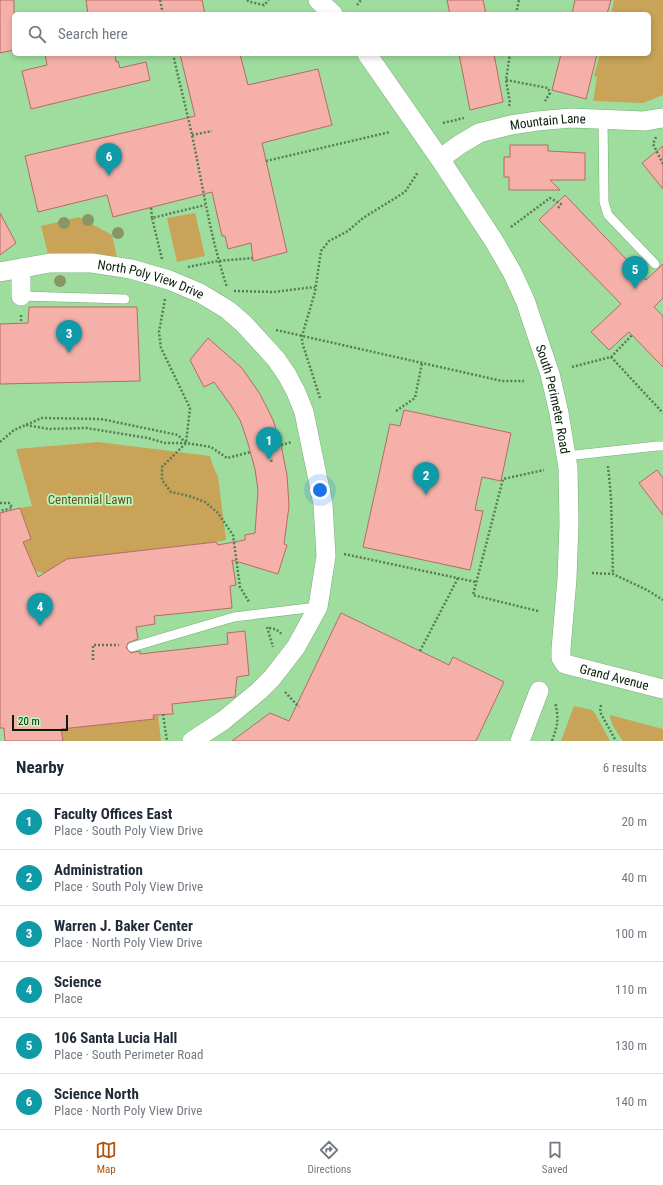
<!DOCTYPE html>
<html lang="en">
<head>
<meta charset="utf-8">
<style>
  :root { --surface:#fff; --page:#f6f6f7; --text:#1f2937; --muted:#747a83; --line:#e0e1e3; --accent:#b45309 }
  body { margin:0; font-family:"Roboto Condensed",sans-serif; background:var(--page); color:var(--text) }
  .scale { position:absolute; left:12px; bottom:10px; width:56px; box-sizing:border-box; padding-left:4px; border:2px solid #091f09; border-top:0; font-size:11px; line-height:14px; white-space:nowrap; color:#091f09; -webkit-text-stroke:3px #bdf7bc; paint-order:stroke }
  .you { position:absolute; left:320px; top:490px; width:14px; height:14px; margin:-10px; border:3px solid #fff; border-radius:50%; background:#1a73e8; box-shadow:0 0 0 6px #1a73e833 }
  .badge { display:grid; place-items:center; width:26px; height:26px; border-radius:50%; background:var(--accent); color:#fff; font-size:13px; font-weight:700 }
  .pin { position:absolute; translate:-50% -33px; filter:drop-shadow(0 1px 2px #0008) }
  .pin::after { content:''; position:absolute; top:21px; width:14px; height:12px; background:inherit; clip-path:polygon(0 0,100% 0,50% 100%) }
  .list { margin:0; padding:0; list-style:none }
  h2 { display:flex; justify-content:space-between; align-items:center; height:52px; margin:0; padding:0 16px; font-size:17px }
  h2 small { font-size:13px; font-weight:400; color:var(--muted) }
  .list li { display:grid; grid-template-columns:26px 1fr auto; gap:12px; align-items:center; box-sizing:border-box; height:56px; padding:0 16px; border-top:1px solid var(--line) }
  .list b { display:block; font-size:15px; white-space:nowrap }
  .list p { margin:0; font-size:13px; white-space:nowrap; color:var(--muted) }
  .list em { font-size:13px; font-style:normal; color:var(--muted) }
  .icon { flex:none; width:22px; height:22px; fill:none; stroke:currentColor; stroke-width:2; stroke-linecap:round; stroke-linejoin:round }
  .map { position:relative; flex:none; width:663px; height:741px; overflow:hidden }
  .search { position:absolute; background:var(--surface); box-shadow:0 2px 6px #0003; left:12px; right:12px; top:12px; height:44px; display:flex; align-items:center; gap:10px; box-sizing:border-box; padding:0 14px; border-radius:6px; color:var(--muted); font-size:15px }
  .sheet { height:388px; background:var(--surface) }
  nav { display:flex; justify-content:space-around; align-items:center; box-sizing:border-box; height:56px; border-top:1px solid var(--line); background:var(--surface); font-size:11px; color:var(--muted) }
  nav a { display:grid; justify-items:center; gap:2px }
  nav .on { color:var(--accent) }
  .map>svg:first-child { display:block }
  .built { fill:#9fdd9e; fill-rule:evenodd }
  .green { fill:#c8a358 }
  .building { fill:#f5b0aa; stroke:#b66a65 }
  .lines { fill:none; stroke-linecap:round; stroke-linejoin:round }
  .lane-casing { stroke:#77ae76; stroke-width:10 }
  .street-casing { stroke:#77ae76; stroke-width:20 }
  .path { stroke:#567d56; stroke-width:2.5; stroke-dasharray:2 2; stroke-linecap:butt }
  .lane { stroke:#fff; stroke-width:9 }
  .street { stroke:#fff; stroke-width:19 }
  .tree { fill:#889664 }
  .labels { text-anchor:middle; dominant-baseline:central; stroke-width:3.5; stroke-linejoin:round; paint-order:stroke }
  .street-label { font-size:13px; fill:#091f09; stroke:#bdf7bc }
  .park-label { font-size:13px; fill:#675226; stroke:#bdf7bc }
</style>
</head>
<body>
<div class="map">
<svg width="663" height="741" viewBox="0 0 663 741">
  <rect width="100%" height="100%" fill="#b0eaaf"/>
  <path class="built" d="M0,0h663v741h-663zM14,14h635v40h-635z"/>
  <g class="green">
    <path d="M614,0h49v95l-20,8 -50,-2 4,-24 -3,-1 6,-22h49v-40h-38z"/>
    <path d="M195,213l10,43 -28,6 -10,-44z"/>
    <path d="M79,217l33,18 5,23 -69,-4 -7,-28z"/>
    <path d="M98,442l112,14 3,10 5,11 8,63 -10,2 -149,17 -23,14 -9,-2 -12,-29 8,-3 -11,-31 12,-2 -16,-57z"/>
    <path d="M574,706l18,4 4,5 14,26h-49z"/>
    <path d="M158,715l3,26h-98l-2,-12 93,-10v-3z"/>
    <path d="M610,715l53,14v12h-40c-5,-8 -13,-17 -13,-26z"/>
  </g>
  <g class="building">
    <path d="M0,0h14v50l-14,3z"/>
    <path d="M86,0h116l3,14h-117z"/>
    <path d="M447,0h36l3,14h-36z"/>
    <path d="M575,0h36l-4,14h-35z"/>
    <path d="M45,54h70l1,8 2,-1 2,7 26,-6 4,18 -119,29 -9,-38 25,-6z"/>
    <path d="M180,54h60l8,31 70,-16 14,56 -70,18 25,109 -34,9 -2,-18 -23,6 -3,-13h-3l-10,-44 -99,25 -6,-22 -69,17 -13,-56 170,-40z"/>
    <path d="M459,54h35l9,48 -33,8z"/>
    <path d="M561,54h36l-11,45 -34,-9z"/>
    <path d="M510,145h38v6l37,2v27h-35l10,10h-51v-13h-5v-20h6z"/>
    <path d="M663,146v43l-21,-26z"/>
    <path d="M565,195l81,85 17,-16v34l-9,9 9,9v51l-34,-35 -20,18 -18,-18 30,-28 -82,-84z"/>
    <path d="M0,213l16,30 -16,12z"/>
    <path d="M29,307h108l3,74 -140,3v-60l28,-1z"/>
    <path d="M208,338l34,30 18,26 13,26 8,25 6,30 2,31 -5,38 3,1 -9,29 -46,-14 4,25 -6,1 2,22 -78,8 1,8 -19,3 2,12 -10,4 -2,5 5,5 9,-2v3l88,-10 -1,-11 18,-2 4,44 -12,2 -2,20 -63,7 1,10 -20,1 1,4 -93,10 2,12h-58l-1,-13h-4v-215l20,-5 11,31 -8,3 15,35 29,-18 149,-17 2,3 27,-5v-5l10,-2 3,-43 -3,-21 -8,-29 -7,-20 -10,-16 -16,-22 -10,5 -14,-27z"/>
    <path d="M404,410l107,23 -10,48 -19,-4 -7,33 8,1 -13,59 -107,-23 27,-123 10,2z"/>
    <path d="M657,470l6,8v37l-24,-32z"/>
    <path d="M341,613l108,52 4,-8 51,25 -28,59h-244l38,-28 19,8z"/>
  </g>
  <g class="lines">
    <g class="lane-casing">
      <g id="lane">
        <path d="M603,119l1,83 4,13 47,49"/>
        <path d="M21,296l104,3"/>
        <path d="M566,456l91,-10h6"/>
        <path d="M132,647l102,-30 83,-10"/>
      </g>
    </g>
    <g class="street-casing">
      <g id="street">
        <path d="M318,0l15,14"/>
        <path id="s1" d="M367,54l73,105 54,82 18,31 13,28 25,74 9,39 9,55 1,55 -2,56 -6,70v9l4,6 98,25"/>
        <path id="s2" d="M440,159l19,-14 20,-12 32,-8 26,-4 34,-3 73,3 19,-3"/>
        <path d="M21,268v28"/>
        <path id="s3" d="M0,272l50,-9h42l39,6 38,11 31,13 28,17 16,14 32,35 11,16 9,17 8,20 19,92 3,52 -8,51 -22,40 -24,31 -13,13 -35,29 -32,21"/>
        <path d="M520,741l19,-50"/>
      </g>
    </g>
    <g class="path">
      <path d="M160,0l3,14"/>
      <path d="M247,0l3,2 14,3 5,-5"/>
      <path d="M357,5l4,-5"/>
      <path d="M516,14l3,-14"/>
      <path d="M173,54c6,27 13,54 19,81 11,51 18,102 35,152"/>
      <path d="M506,80l42,8 2,5 -5,8"/>
      <path d="M509,106l1,-3 -4,-23 4,-26"/>
      <path d="M443,123l21,-5"/>
      <path d="M192,135l20,-4"/>
      <path d="M656,137l-3,7 10,20"/>
      <path d="M266,161l124,-29"/>
      <path d="M151,208l1,10"/>
      <path d="M511,227l39,-29 11,6 -3,4"/>
      <path d="M162,259l-10,-41 53,-13"/>
      <path d="M188,267l30,-6 35,-3"/>
      <path d="M234,291l39,1 42,-5"/>
      <path d="M165,299l-6,33 2,16 29,60 -4,35 -24,24v13l9,12 18,4 16,6 13,11 15,22 7,52 9,15"/>
      <path d="M21,315v8"/>
      <path d="M276,330l226,51h22"/>
      <path d="M611,357l52,56"/>
      <path d="M572,367l39,-10 21,-22"/>
      <path d="M320,398l-18,-56v-6l13,-44 6,-41 8,-10 19,-10 15,-13 42,-26 13,-20"/>
      <path d="M396,411l19,-13 7,-35"/>
      <path d="M26,425l23,4 37,-1 62,10 17,5h20"/>
      <path d="M264,434l2,3"/>
      <path d="M0,442l14,-12 28,-12 59,1 77,16 8,8 25,4 16,11 24,-6"/>
      <path d="M281,445l11,-3"/>
      <path d="M271,460l1,3"/>
      <path d="M608,466l3,31 2,77"/>
      <path d="M0,503h10l2,5 -12,3"/>
      <path d="M344,554l132,28"/>
      <path d="M592,573l21,1 34,16 16,10"/>
      <path d="M538,611l-65,-16 30,-116 41,-9"/>
      <path d="M267,627l6,20"/>
      <path d="M269,628c6,1 10,2 13,7"/>
      <path d="M420,651l38,-73"/>
      <path d="M93,660v-15h26"/>
      <path d="M285,692l14,15"/>
      <path d="M601,705l-1,7 16,29"/>
      <path d="M163,714l4,27"/>
      <path d="M552,741c6,-16 7,-23 3,-39"/>
    </g>
    <use href="#lane" class="lane"/>
    <use href="#street" class="street"/>
  </g>
  <g class="tree">
    <circle cx="88" cy="220" r="6"/>
    <circle cx="64" cy="223" r="6"/>
    <circle cx="118" cy="233" r="6"/>
    <circle cx="60" cy="281" r="6"/>
  </g>
  <g class="labels">
    <g class="street-label">
      <text stroke="none"><textPath href="#s2" startOffset="117">Mountain Lane</textPath></text>
      <text stroke="none"><textPath href="#s3" startOffset="154">North Poly View Drive</textPath></text>
      <text stroke="none"><textPath href="#s1" startOffset="396">South Perimeter Road</textPath></text>
      <text stroke="none"><textPath href="#s1" startOffset="715">Grand Avenue</textPath></text>
    </g>
    <g class="park-label">
      <text x="90" y="499">Centennial Lawn</text>
    </g>
  </g>
</svg>
<div class="scale">20 m</div>
<div class="you"></div>
<div class="pin badge" style="left:269px;top:460px;background:#0f9aa8">1</div>
<div class="pin badge" style="left:426px;top:495px;background:#0f9aa8">2</div>
<div class="pin badge" style="left:69px;top:353px;background:#0f9aa8">3</div>
<div class="pin badge" style="left:40px;top:626px;background:#0f9aa8">4</div>
<div class="pin badge" style="left:635px;top:289px;background:#0f9aa8">5</div>
<div class="pin badge" style="left:109px;top:176px;background:#0f9aa8">6</div>
<div class="search"><svg class="icon" aria-label="search" viewBox="0 0 24 24"><circle cx="10" cy="10" r="6"/><path d="M15 15l6 6"/></svg>Search here</div>
</div>
<section class="sheet">
<h2>Nearby<small>6 results</small></h2>
<ul class="list">
<li><span class="badge" style="background:#0f9aa8">1</span><div><b>Faculty Offices East</b><p>Place · South Poly View Drive</p></div><em>20 m</em></li>
<li><span class="badge" style="background:#0f9aa8">2</span><div><b>Administration</b><p>Place · South Poly View Drive</p></div><em>40 m</em></li>
<li><span class="badge" style="background:#0f9aa8">3</span><div><b>Warren J. Baker Center</b><p>Place · North Poly View Drive</p></div><em>100 m</em></li>
<li><span class="badge" style="background:#0f9aa8">4</span><div><b>Science</b><p>Place</p></div><em>110 m</em></li>
<li><span class="badge" style="background:#0f9aa8">5</span><div><b>106 Santa Lucia Hall</b><p>Place · South Perimeter Road</p></div><em>130 m</em></li>
<li><span class="badge" style="background:#0f9aa8">6</span><div><b>Science North</b><p>Place · North Poly View Drive</p></div><em>140 m</em></li>
</ul>
</section>
<nav>
<a class="on"><svg class="icon" aria-label="map" viewBox="0 0 24 24"><path d="M3 6l6-2 6 2 6-2v14l-6 2-6-2-6 2zM9 4v14M15 6v14"/></svg>Map</a>
<a><svg class="icon" aria-label="directions" viewBox="0 0 24 24"><path d="M12 3l9 9-9 9-9-9zM9 14v-3h6M13 9l2 2-2 2"/></svg>Directions</a>
<a><svg class="icon" aria-label="saved" viewBox="0 0 24 24"><path d="M7 4h10v16l-5-4-5 4z"/></svg>Saved</a>
</nav>
</body>
</html>
